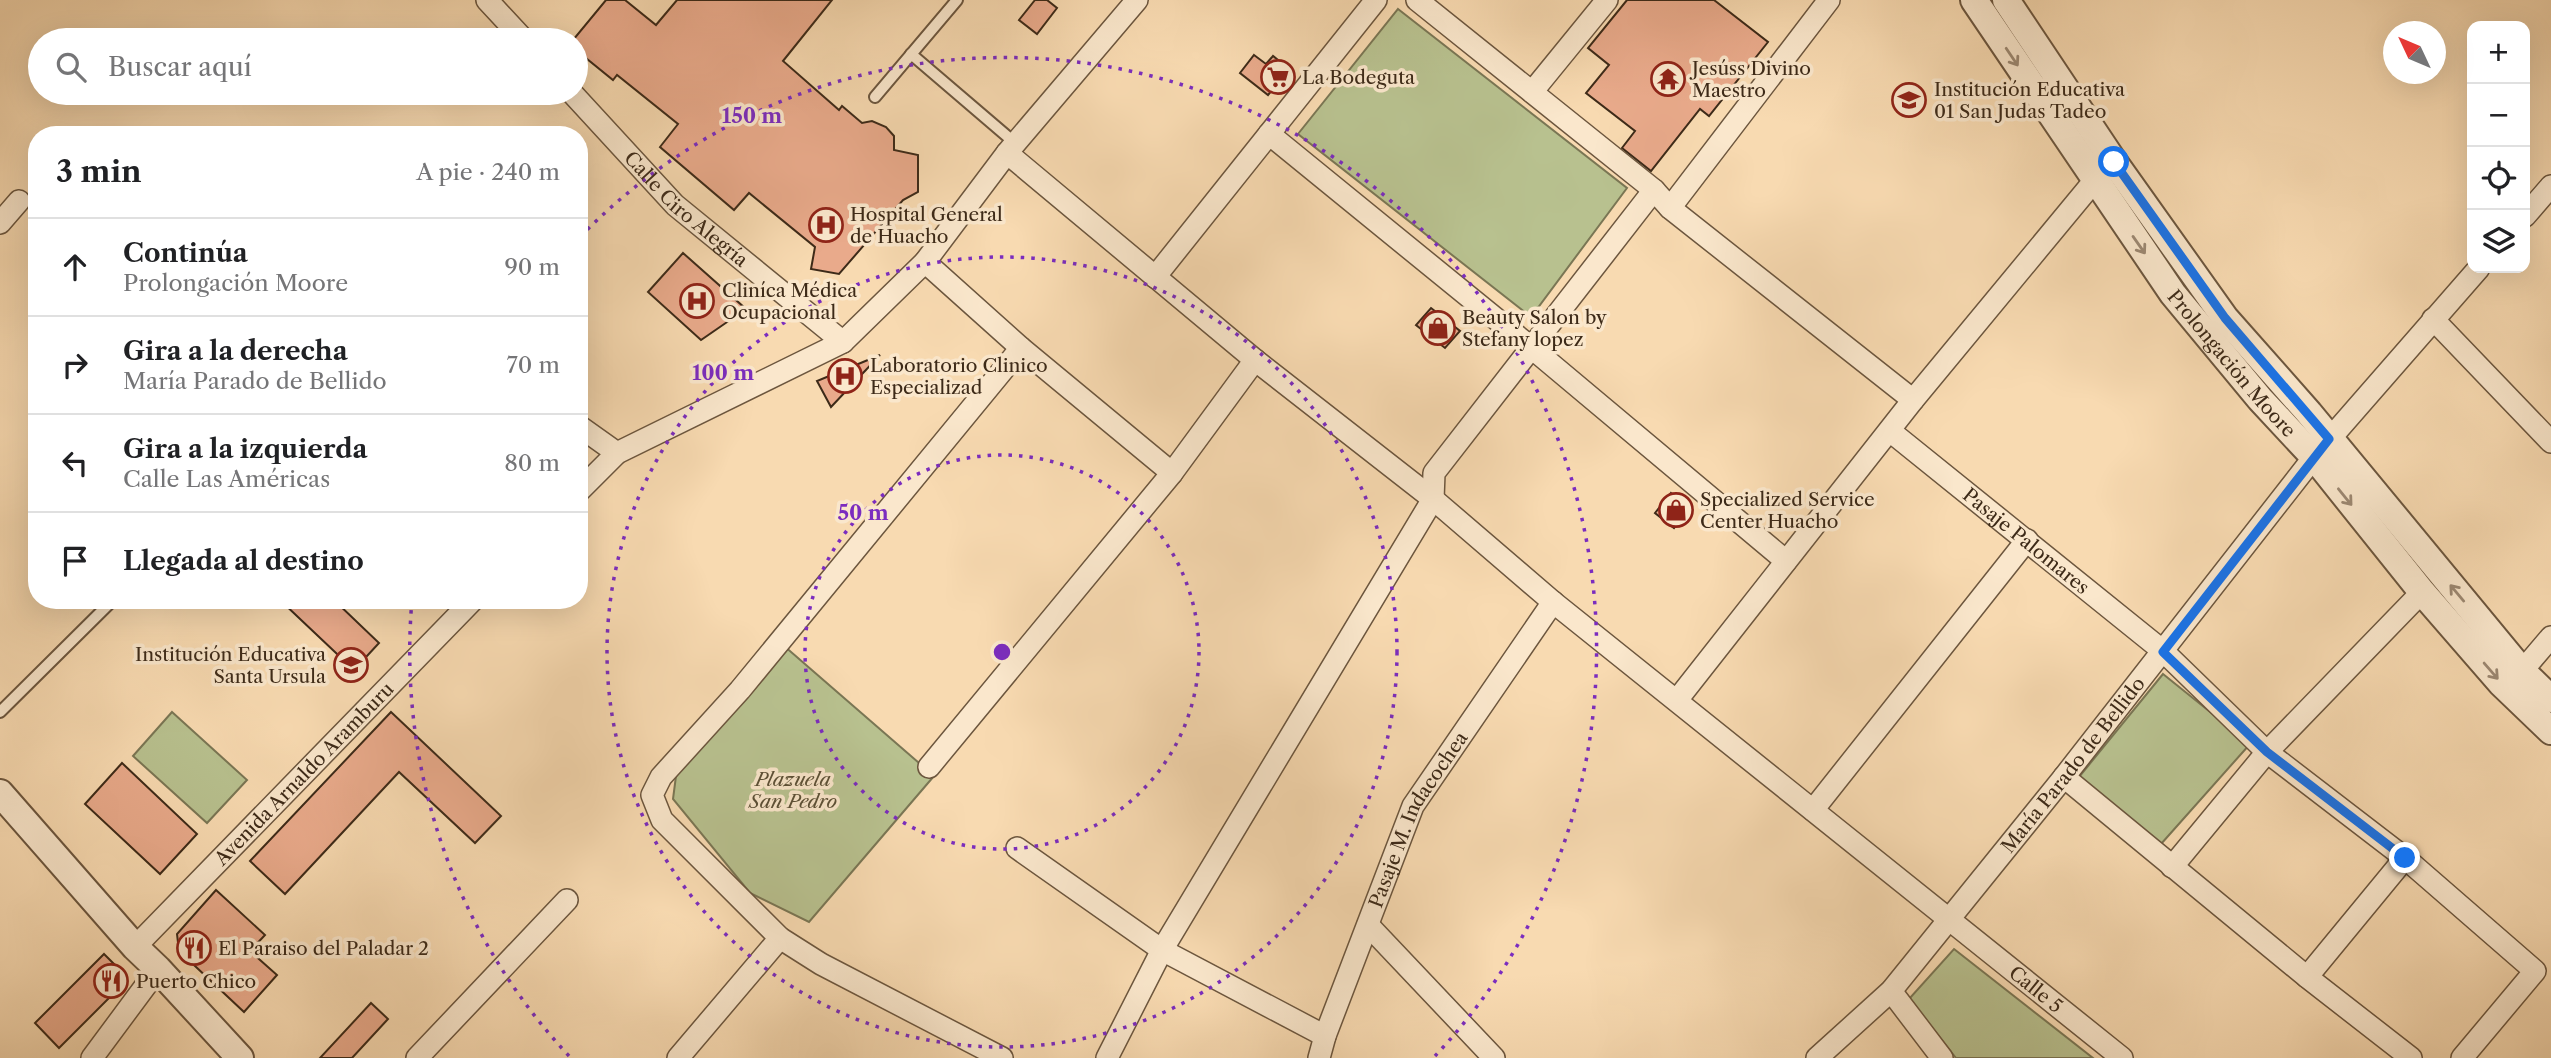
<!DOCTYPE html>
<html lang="es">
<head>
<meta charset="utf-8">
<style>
  :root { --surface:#fff; --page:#f6f6f6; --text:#202124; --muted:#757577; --line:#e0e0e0 }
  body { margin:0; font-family:"Libre Caslon Text",serif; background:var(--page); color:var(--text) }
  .controls { position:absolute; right:21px; top:21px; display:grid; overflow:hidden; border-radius:14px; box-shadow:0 7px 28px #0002 }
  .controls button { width:63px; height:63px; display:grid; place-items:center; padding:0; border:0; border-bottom:2px solid var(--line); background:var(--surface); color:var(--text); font:35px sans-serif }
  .compass { position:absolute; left:2383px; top:21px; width:63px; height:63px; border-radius:50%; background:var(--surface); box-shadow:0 7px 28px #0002; rotate:314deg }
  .stop { position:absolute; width:21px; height:21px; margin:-16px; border:5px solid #1a73e8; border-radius:50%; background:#fff }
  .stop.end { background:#1a73e8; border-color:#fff; box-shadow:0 2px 7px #0008 }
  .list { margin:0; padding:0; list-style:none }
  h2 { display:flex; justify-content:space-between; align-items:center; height:91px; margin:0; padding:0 28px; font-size:30px }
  h2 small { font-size:23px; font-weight:400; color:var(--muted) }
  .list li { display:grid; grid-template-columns:46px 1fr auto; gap:21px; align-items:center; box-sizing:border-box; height:98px; padding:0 28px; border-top:2px solid var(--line) }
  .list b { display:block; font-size:26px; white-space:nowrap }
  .list p { margin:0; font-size:23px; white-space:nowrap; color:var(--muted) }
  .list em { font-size:23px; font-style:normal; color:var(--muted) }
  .icon { flex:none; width:38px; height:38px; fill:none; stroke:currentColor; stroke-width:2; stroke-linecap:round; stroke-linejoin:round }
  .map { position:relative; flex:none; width:2551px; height:1058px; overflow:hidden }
  .search { position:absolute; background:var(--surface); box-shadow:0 7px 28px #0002; left:28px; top:28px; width:560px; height:77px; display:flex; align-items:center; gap:18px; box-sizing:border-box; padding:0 24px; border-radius:38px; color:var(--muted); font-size:26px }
  .panel { position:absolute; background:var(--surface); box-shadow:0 7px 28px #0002; left:28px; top:126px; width:560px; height:483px; border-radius:28px }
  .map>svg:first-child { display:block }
  .green { fill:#b8c18f; stroke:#7a7654; stroke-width:2 }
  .building { fill:#e9aa8b; stroke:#3d2a18; stroke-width:2 }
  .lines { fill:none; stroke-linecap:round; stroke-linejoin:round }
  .service-casing { stroke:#6c563e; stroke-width:14 }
  .minor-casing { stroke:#6c563e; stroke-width:24 }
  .tertiary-casing { stroke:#6c563e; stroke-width:30 }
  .service { stroke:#fae7cc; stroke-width:10 }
  .minor { stroke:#fae7cc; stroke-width:21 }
  .tertiary { stroke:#fae7cc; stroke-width:26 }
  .oneway { stroke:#9c8872 }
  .route { stroke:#1a73e8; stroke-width:9 }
  .ring { fill:none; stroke:#7b2cbf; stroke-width:3.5; stroke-dasharray:3.5 7 }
  .labels { text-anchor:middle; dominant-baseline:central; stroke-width:7; stroke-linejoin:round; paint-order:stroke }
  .poi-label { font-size:19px; fill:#3d2a18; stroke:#fae7cc; text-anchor:start }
  .street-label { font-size:19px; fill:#3d2a18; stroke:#fae7cc }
  .park-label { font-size:19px; font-style:italic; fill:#5c5036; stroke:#fae7cc }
  .centre { fill:#7b2cbf; stroke:#fae7cc; stroke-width:3.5 }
  .ring-label { font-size:21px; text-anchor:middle; font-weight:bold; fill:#7b2cbf; stroke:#fae7cc; stroke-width:7; stroke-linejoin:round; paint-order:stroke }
</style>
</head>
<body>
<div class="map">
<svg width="2551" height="1058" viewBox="0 0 2551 1058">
  <rect width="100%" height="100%" fill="#f8dab1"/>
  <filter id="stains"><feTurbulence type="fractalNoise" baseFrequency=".00286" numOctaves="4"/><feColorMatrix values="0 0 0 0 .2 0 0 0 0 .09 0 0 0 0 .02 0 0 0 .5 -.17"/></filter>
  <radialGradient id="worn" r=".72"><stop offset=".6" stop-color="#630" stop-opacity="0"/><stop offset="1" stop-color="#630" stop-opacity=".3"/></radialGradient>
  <g class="green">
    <path d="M1398,9l229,179 -96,129 -233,-183z"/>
    <path d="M783,645l151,131 -125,146 -59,-29 -77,-94 3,-23z"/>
    <path d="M2163,674l87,70 -89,100 -82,-67z"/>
    <path d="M172,712l75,68 -40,43 -74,-67z"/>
    <path d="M1954,949l139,109h-137l-47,-59z"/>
  </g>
  <g class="building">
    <path d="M606,0h19l31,25 21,-25h155l-49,61 56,49 3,-4 20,17 10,-2 14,6 8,9v14l24,5v37l-15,8 -64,74 -28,-5 4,-22 -66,-54 -15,17 -74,-63 18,-23 -61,-49 -4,5 -37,-30v-10h-3z"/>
    <path d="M1035,0h12l10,8 -20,26 -18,-14z"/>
    <path d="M1627,0h87l54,42 -59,74 -9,-7 -49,62 -29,-23 13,-17 -49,-38 23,-28 -21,-17z"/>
    <path d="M1254,55l12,9 7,-8 16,13 -21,26 -28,-22z"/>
    <path d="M683,253l63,56 -45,31 -53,-48z"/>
    <path d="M1431,308l29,23 -15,17 -29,-23z"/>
    <path d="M880,355l-49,52 -14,-26z"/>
    <path d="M1671,493l19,14 -16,21 -19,-15z"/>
    <path d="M280,600h54l45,43 -25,27z"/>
    <path d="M391,712l110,104 -26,27 -76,-71 -114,122 -35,-33z"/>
    <path d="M122,763l75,71 -37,40 -75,-70z"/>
    <path d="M216,890l49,45 -15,16 27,24 -33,37 -65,-61 -2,-17z"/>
    <path d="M104,954l19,19 -1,12 -63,63 -24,-25z"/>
    <path d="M371,1003l17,16 -36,39h-32z"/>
  </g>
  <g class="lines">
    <g class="service-casing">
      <g id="service">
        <path d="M911,54l104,89"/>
        <path d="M875,97l82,-97"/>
        <path d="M0,712l113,-112"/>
      </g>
    </g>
    <g class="minor-casing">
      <g id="minor">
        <path d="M487,0l37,40"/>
        <path d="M1417,0l237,190 16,18 243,192"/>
        <path d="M1532,92l75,-92"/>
        <path id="s1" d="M572,93l103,112 168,137"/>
        <path d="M1269,134l264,215 253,212"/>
        <path id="s2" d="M1007,153l248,207 178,139 120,103 569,456"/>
        <path d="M1670,208l159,-208"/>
        <path d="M2525,216l26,-30"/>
        <path d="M0,223l19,-22"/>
        <path d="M925,262l96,86 151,125"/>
        <path d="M1155,277l221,-277"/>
        <path d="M2433,319l118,123"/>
        <path d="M579,426l38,27"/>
        <path id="s3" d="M1890,431l273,220 104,101 138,106 130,113 -73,87"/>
        <path d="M579,491l38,-38 226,-111 82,-80 82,-109 130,-153"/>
        <path d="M2522,671l29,-34"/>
        <path d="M1677,700l236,-300 182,-220 10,-9"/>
        <path d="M929,767l243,-294 83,-113"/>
        <path d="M2064,777l243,200 104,81"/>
        <path d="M1813,810l214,-270"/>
        <path d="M1017,848l145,102 271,-451 1,-26 220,-283"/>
        <path d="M2172,867l95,-115 155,-160"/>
        <path d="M1368,925l126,133"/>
        <path id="s4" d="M135,947l338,-347"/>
        <path d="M2307,977l98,-119"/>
        <path d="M1891,991l51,67"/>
        <path d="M92,1058l66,-89"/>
        <path d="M417,1058l150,-158"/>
        <path d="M678,1058l102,-120"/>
        <path d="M1002,1058l-181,-94 -41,-26 -118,-118 -10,-25 9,-18 79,-87 281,-342"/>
        <path d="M1107,1058l55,-108 163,86"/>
        <path id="s5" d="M1319,1058l6,-22 88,-230 140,-204"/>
        <path id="s6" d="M1817,1058l74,-67 173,-214 250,-320 165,-189"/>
      </g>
    </g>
    <g class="tertiary-casing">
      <g id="tertiary">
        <path id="s7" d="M1974,0l199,294 87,105 54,58 108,135 79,91 50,48"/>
        <path d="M2006,0l108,162 111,156 84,95 213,258 29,28"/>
        <path d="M0,793l135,154 23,22 82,89"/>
      </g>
    </g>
    <use href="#service" class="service"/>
    <use href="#minor" class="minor"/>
    <use href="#tertiary" class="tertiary"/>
  </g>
  <defs><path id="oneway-shaft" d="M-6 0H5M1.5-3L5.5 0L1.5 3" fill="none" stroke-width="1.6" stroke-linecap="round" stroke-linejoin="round" transform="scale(1.75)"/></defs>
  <g class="oneway">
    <use href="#oneway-shaft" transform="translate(2012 57) rotate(56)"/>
    <use href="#oneway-shaft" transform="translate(2139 245) rotate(55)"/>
    <use href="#oneway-shaft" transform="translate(2345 497) rotate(51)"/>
    <use href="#oneway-shaft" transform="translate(2457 593) rotate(-130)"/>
    <use href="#oneway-shaft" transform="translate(2491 671) rotate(49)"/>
  </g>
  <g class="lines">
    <path class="route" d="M2114,162l111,156 104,121 -166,213 104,100 138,106"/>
  </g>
  <g class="ring">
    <circle cx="1002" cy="652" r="197"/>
    <circle cx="1002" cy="652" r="395"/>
    <path d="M569 1056A592 592 0 0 1 412 600M580 237A592 592 0 0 1 1435 1056"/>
  </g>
  <defs>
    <g id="supermarket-ring" transform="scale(1.75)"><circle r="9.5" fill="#fae7cc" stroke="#8f2418" stroke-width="1.5"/><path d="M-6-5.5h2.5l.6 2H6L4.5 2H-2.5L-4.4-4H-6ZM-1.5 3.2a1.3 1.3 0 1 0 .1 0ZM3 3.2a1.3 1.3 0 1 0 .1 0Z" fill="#8f2418"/></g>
    <g id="temple-ring" transform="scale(1.75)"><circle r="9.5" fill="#fae7cc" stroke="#8f2418" stroke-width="1.5"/><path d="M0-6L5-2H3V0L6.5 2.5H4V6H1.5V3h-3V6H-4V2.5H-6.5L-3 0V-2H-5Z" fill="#8f2418"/></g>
    <g id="school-ring" transform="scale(1.75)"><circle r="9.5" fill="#fae7cc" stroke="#8f2418" stroke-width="1.5"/><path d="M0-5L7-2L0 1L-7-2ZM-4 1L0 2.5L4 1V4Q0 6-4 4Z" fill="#8f2418"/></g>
    <g id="hospital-ring" transform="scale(1.75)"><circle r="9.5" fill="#fae7cc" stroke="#8f2418" stroke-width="1.5"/><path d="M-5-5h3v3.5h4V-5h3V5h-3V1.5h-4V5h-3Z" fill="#8f2418"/></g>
    <g id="shop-ring" transform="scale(1.75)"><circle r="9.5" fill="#fae7cc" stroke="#8f2418" stroke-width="1.5"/><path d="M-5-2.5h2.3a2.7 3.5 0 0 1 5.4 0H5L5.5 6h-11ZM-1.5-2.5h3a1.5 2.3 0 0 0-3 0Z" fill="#8f2418"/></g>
    <g id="restaurant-ring" transform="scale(1.75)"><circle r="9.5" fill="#fae7cc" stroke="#8f2418" stroke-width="1.5"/><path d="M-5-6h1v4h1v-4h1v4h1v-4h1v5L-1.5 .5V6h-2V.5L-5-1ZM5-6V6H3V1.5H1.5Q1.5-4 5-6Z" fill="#8f2418"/></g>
  </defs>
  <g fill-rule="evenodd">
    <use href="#supermarket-ring" x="1278" y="77"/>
    <use href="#temple-ring" x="1668" y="79"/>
    <use href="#school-ring" x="1909" y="100"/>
    <use href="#hospital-ring" x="826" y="225"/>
    <use href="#hospital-ring" x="697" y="301"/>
    <use href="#shop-ring" x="1438" y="328"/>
    <use href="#hospital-ring" x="845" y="376"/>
    <use href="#shop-ring" x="1676" y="510"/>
    <use href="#school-ring" x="351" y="665"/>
    <use href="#restaurant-ring" x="194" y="948"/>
    <use href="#restaurant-ring" x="111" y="981"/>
  </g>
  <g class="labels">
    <g class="poi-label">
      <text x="1692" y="68">Jesúss Divino<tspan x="1692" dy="22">Maestro</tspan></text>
      <text x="1302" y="77">La Bodeguta</text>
      <text x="1934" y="89">Institución Educativa<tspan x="1934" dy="22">01 San Judas Tadeo</tspan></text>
      <text x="850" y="214">Hospital General<tspan x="850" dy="22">de Huacho</tspan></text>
      <text x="722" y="290">Cliníca Médica<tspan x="722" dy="22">Ocupacional</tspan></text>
      <text x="1462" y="317">Beauty Salon by<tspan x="1462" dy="22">Stefany lopez</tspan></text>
      <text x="870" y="365">Laboratorio Clinico<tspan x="870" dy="22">Especializad</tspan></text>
      <text x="1700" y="499">Specialized Service<tspan x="1700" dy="22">Center Huacho</tspan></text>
      <text x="326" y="654" text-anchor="end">Institución Educativa<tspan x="326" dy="22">Santa Ursula</tspan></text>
      <text x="218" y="948">El Paraiso del Paladar 2</text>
      <text x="136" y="981">Puerto Chico</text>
    </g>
    <g class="street-label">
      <text stroke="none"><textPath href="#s1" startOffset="163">Calle Ciro Alegría</textPath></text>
      <text stroke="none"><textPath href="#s7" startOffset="446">Prolongación Moore</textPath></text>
      <text stroke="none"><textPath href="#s3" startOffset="175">Pasaje Palomares</textPath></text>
      <text stroke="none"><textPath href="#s6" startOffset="390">María Parado de Bellido</textPath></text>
      <text stroke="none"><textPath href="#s4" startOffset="242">Avenida Arnaldo Aramburu</textPath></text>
      <text stroke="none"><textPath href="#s5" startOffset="259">Pasaje M. Indacochea</textPath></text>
      <text stroke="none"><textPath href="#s2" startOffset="1326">Calle 5</textPath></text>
    </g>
    <g class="park-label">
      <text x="793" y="779">Plazuela<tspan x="793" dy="22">San Pedro</tspan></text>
    </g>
  </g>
  <circle cx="1002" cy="652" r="10" class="centre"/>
  <g class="ring-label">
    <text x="752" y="123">150 m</text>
    <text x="723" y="380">100 m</text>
    <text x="863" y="520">50 m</text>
  </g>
  <rect width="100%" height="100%" filter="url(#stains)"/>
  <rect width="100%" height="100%" fill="url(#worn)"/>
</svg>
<div class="controls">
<button>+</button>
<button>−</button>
<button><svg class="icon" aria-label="locate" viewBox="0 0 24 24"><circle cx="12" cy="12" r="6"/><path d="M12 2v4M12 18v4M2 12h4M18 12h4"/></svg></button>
<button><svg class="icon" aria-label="layers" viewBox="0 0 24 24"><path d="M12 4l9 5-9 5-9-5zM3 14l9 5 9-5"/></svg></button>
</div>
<svg class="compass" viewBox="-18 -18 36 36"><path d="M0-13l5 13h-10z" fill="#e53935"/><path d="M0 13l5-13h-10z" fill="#757577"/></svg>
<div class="stop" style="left:2114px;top:162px"></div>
<div class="stop end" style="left:2405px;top:858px"></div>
<div class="search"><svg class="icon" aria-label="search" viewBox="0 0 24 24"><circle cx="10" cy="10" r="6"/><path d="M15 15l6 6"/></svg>Buscar aquí</div>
<section class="panel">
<h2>3 min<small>A pie · 240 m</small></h2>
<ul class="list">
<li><svg class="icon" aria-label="ahead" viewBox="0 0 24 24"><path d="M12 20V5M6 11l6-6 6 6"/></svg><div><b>Continúa</b><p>Prolongación Moore</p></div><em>90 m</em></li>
<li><svg class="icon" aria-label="right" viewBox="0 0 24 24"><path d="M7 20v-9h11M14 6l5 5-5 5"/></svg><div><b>Gira a la derecha</b><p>María Parado de Bellido</p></div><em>70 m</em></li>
<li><svg class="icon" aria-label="left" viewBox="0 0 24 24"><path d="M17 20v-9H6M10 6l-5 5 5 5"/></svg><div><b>Gira a la izquierda</b><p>Calle Las Américas</p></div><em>80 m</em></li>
<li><svg class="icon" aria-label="arrive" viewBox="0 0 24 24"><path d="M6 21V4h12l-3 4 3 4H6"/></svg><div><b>Llegada al destino</b></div></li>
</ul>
</section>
</div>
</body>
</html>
